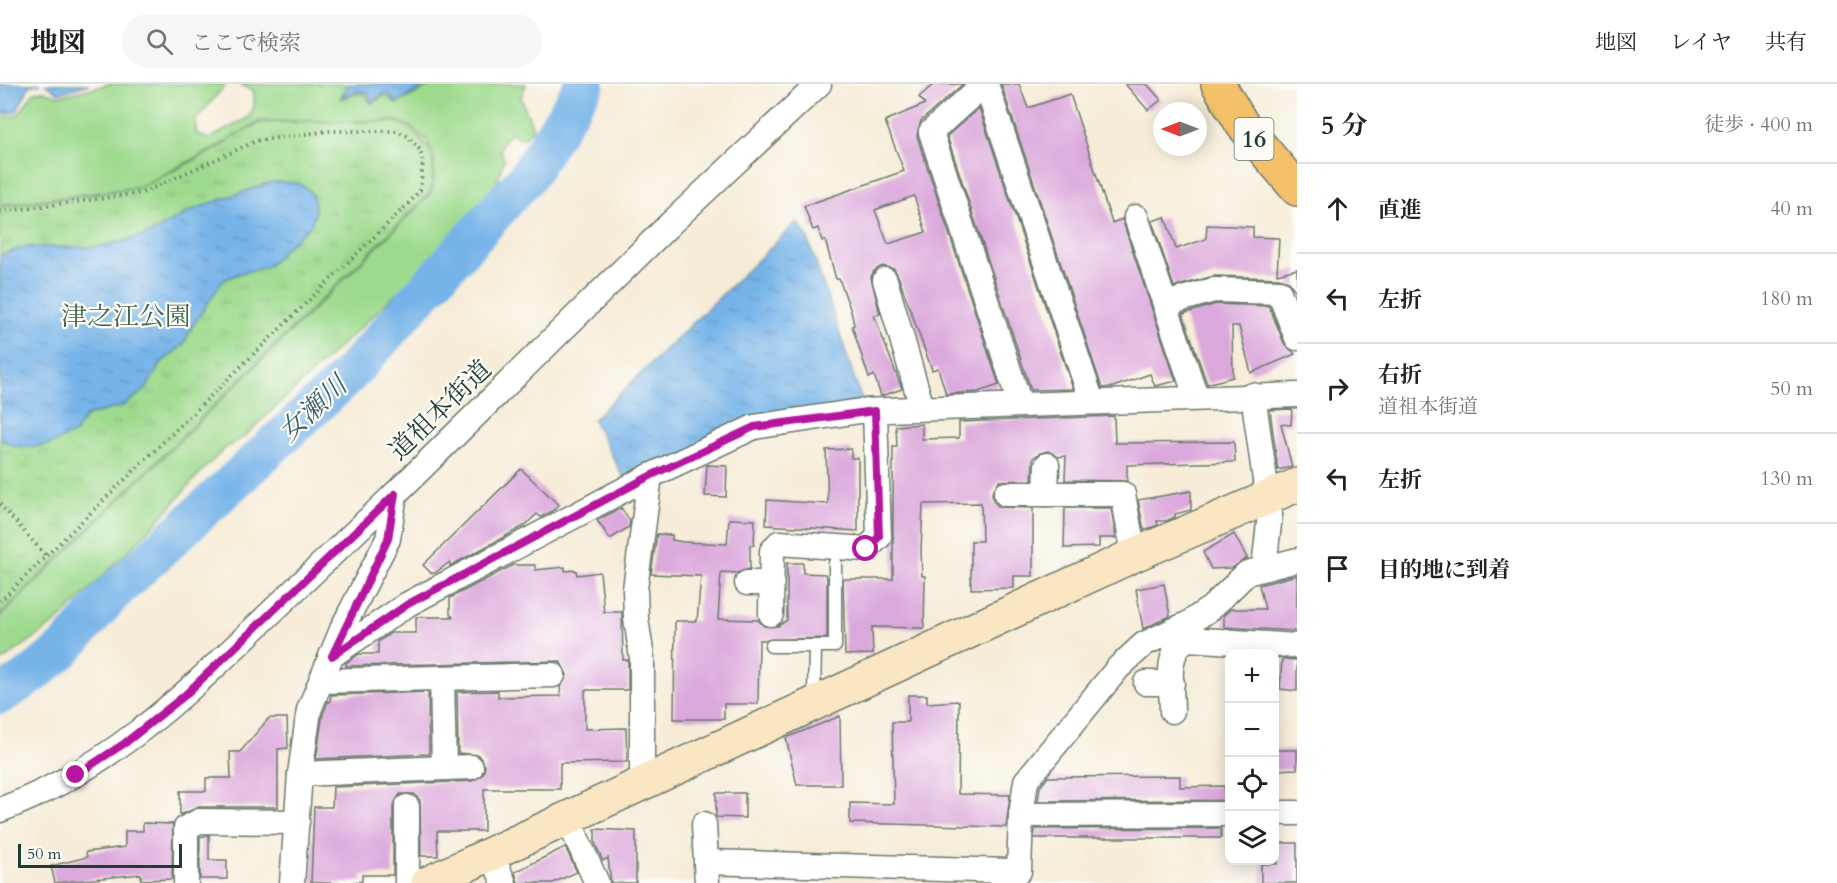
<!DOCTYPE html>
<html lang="ja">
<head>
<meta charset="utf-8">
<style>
  :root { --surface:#fff; --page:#f6f6f6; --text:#222; --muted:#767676; --line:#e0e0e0 }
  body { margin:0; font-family:Cardo,"Noto Serif JP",serif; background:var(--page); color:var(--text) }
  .controls { position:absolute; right:18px; bottom:18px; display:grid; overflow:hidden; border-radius:12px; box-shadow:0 3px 15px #0003 }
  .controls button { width:54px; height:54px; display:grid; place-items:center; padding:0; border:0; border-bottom:2px solid var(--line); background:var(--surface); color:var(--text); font:30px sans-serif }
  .compass { position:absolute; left:1153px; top:18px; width:54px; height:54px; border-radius:50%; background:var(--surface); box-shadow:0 3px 15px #0003; rotate:270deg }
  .scale { position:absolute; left:18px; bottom:15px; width:164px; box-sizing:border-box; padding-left:6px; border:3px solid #1f3d34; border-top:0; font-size:16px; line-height:21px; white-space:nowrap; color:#1f3d34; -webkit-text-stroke:4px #fdfcf7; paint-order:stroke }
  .stop { position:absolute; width:18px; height:18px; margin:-14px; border:4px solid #b5179e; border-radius:50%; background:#fff }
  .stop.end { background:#b5179e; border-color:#fff; box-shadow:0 2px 6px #0008 }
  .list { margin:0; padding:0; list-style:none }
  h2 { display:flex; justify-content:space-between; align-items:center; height:78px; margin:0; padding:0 24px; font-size:26px }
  h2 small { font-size:20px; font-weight:400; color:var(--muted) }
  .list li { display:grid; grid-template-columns:39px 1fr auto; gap:18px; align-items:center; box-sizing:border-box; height:90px; padding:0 24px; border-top:2px solid var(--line) }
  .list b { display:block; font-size:22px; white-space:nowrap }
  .list p { margin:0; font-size:20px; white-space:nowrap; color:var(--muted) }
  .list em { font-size:20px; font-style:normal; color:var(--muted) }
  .icon { flex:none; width:33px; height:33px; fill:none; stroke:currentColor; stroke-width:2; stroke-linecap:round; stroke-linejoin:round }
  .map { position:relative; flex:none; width:1297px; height:799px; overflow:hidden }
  header { display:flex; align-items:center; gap:36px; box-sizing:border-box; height:84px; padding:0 30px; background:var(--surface); border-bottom:2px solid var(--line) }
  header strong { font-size:28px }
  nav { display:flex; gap:33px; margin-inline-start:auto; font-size:21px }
  .search { width:420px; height:54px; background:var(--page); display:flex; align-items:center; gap:15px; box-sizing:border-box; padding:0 21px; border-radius:33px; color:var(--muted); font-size:22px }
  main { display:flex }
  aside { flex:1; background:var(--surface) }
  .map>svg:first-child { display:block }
  .green { fill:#9eda8e; stroke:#5e8c61; stroke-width:1.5 }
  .park { fill:url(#park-tufts); stroke:#5e8c61; stroke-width:1.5 }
  .water { fill:url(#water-ripples); stroke:#4a788e; stroke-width:1.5 }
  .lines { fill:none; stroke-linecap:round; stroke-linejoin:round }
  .river { stroke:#76b3e9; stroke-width:39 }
  .building { fill:#dba8dc; fill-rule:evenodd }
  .lane-casing { stroke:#6a7a6d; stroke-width:15 }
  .street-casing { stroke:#6a7a6d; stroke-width:27 }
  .secondary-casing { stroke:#6a7a6d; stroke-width:36 }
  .primary-casing { stroke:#6a7a6d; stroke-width:36 }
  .path { stroke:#6a7a6d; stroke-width:4; stroke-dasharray:1.5 4.5; stroke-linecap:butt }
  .lane { stroke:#fff; stroke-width:12 }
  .street { stroke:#fff; stroke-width:24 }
  .secondary { stroke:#fbe6c3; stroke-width:33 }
  .primary { stroke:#f4c16a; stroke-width:33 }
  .route { stroke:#b5179e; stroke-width:8 }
  .labels { text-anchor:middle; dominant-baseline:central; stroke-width:4.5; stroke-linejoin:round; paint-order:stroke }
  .shield { fill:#fdfcf7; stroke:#62766e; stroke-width:1.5 }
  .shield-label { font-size:24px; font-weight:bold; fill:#1f3d34 }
  .park-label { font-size:26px; fill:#3f644a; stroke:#fdfcf7 }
  .street-label { font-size:26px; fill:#1f3d34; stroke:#fdfcf7 }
  .water-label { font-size:27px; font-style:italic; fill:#39606a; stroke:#fdfcf7 }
</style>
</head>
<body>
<header>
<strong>地図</strong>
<div class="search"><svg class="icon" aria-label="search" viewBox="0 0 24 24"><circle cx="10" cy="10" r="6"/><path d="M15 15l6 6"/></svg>ここで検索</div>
<nav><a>地図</a><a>レイヤ</a><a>共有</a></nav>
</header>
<main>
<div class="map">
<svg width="1297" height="799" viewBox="0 0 1297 799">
  <defs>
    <pattern id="park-tufts" width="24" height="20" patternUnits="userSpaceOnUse" patternTransform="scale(1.5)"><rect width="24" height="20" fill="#9eda8e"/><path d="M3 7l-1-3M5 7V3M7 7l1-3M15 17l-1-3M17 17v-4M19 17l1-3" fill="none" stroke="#88bc7b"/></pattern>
    <pattern id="water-ripples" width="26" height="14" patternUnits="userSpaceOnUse" patternTransform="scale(1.5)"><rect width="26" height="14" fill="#76b3e9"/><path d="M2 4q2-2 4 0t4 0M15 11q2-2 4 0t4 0" fill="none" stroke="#6093be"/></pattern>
  </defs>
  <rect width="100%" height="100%" fill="#fdfcf7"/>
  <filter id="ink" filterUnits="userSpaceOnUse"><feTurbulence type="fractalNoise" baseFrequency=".0167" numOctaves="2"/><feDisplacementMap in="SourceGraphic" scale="12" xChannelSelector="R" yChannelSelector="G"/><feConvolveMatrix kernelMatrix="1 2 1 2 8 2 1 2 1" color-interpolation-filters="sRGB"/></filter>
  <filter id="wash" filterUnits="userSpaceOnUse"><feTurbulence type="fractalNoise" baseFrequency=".008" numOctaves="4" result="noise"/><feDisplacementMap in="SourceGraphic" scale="24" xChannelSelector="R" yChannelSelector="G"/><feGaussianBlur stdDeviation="1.35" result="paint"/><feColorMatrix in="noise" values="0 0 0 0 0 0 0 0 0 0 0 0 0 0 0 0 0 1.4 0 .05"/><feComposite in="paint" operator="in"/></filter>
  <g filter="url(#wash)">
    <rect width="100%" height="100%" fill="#f6ecd8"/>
    <path class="green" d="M110,0h116l-31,37 2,13 12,5 40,-22 5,-10v-16l-16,-7h108l-6,15 16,-5h10l5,10 15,-9 10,9 38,-20h92l-5,14 12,30 -8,10 -8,-1 -6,-5 -8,9 -3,8 4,10 -8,27 -48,59 -204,192 -19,11 -25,25 -43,49 -99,99 -58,41v-45l429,-421 5,-12v-28l-7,-16 -17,-14 -12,-5h-138l-41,25 -80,41 -139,18v-86l19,-5 15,-22 10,-1 15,5z"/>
    <path class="park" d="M312,37l86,1c32,16 43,39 30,73l-428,420v-408l139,-19 80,-40 16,-13 25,-12z"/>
    <g class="water">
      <path d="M0,0h41l-11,1 -13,26 -17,4z"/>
      <path d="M45,0h44l-30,9z"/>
      <path d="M349,0h80l-33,19 -9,-11 -16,10 -3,-10h-13l-13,5z"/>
      <path d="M271,98c15,0 39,-2 43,18 5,28 -12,31 -29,48 -6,6 -11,15 -20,19 -15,5 -30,5 -43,15l-32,48 -6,14 -23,19 -15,26 -23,17 -37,10 -11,17 -24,11 -19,3 -18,-1 -14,-7v-184l24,-8h71l26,-5 28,-8 45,-25z"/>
      <path d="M797,138l10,14 55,165 -238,77 -31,-58z"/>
    </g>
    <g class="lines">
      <path class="river" d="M0,611l32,-20 34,-28 47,-54 236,-218 178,-198 58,-93"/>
    </g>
    <g id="blocks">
      <g class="building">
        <path d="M934,0h29l-42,37 -4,15 82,249 -21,7 -32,2 -8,-26 -6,2 -34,-94 -4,-7 -12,-3 -8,5 -3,6 9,37 -6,1 28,74 -21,7 -7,-21 -5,3 -17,-52 2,-1 -3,-14 -12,-32h-3l-11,-39 -3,1 -4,-13 -5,2 -9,-24 100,-35 -19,-50 40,-17 -6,-7zM914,112l12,36 -38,12 -13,-34z"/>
        <path d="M1001,0h18l9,24 42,-14 42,129 10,-4 54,162 -21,5 -5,-12 -37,13 -11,1z"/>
        <path d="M1125,0h22l14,16 -13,10z"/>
        <path d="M979,24l94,281 -42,1 -84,-254z"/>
        <path d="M1165,133l11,32 30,-10 1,-14 46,2v10l26,1 -2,36 20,-5v24l-9,-12 -9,-3 -65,-2 -40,11 -22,-66z"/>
        <path d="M1216,220l53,2 15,37 11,11 -44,19 -12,-47h-7l1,51 -26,7 -24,-70z"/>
        <path d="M1292,325l-1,16 -10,-1 11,43 -14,3 -8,-60z"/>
        <path d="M1114,332l1,27 119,-1 1,20 -108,3v16l-62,-1 1,-24 -8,1 -10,-6 -8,2 -7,5 -1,22 -33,1 -7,12 1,8 6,6 34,1v68h-19v12l-43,1v-48h11l-1,-38 -58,1 -2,47 1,25h3l-1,52 -52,-1 1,27 -28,1 -2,-76h50v-132h4l-1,-21 26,-2v15l37,-1v-16z"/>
        <path d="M851,365v9h7v73l-92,-6 1,-25 61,4 -2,-54z"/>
        <path d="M707,381l20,1 -1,31 -21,-1z"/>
        <path d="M521,385l38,36 -8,7 -10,5 -4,-3 -13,12 -74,40v-4l-15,11h-4l-8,-8z"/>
        <path d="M1191,407v19l-16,4v3l-9,4h-9l1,4 -14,5 -6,-30z"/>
        <path d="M621,424l9,13 -1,6 -19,12 -13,-19z"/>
        <path d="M1065,424h46l5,30h-17v9l-35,1z"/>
        <path d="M729,435l26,1 -1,25h-4v24l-13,4 -16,-1 -3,47 40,1 6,6h14l9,-6v-57h16v10l22,1 2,4v60l-68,2 -1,64h-34v15h-50l1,-98h22l4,-45 -50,-2 6,-40 15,1v5l11,2 44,2z"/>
        <path d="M1234,450l13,24 -15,10 -21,1 -8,-17z"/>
        <path d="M513,481h22v5l30,-3v4l11,-1 1,5 23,-3 4,40h18l1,48h5v30h-43v39l41,-1 1,34 -67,1v26h-76v42h-47l1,25h-17l-1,-56 -6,-6h-14l-7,13v68h-31v6l-15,2h-36l3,-76h18l1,-20 139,-6 11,-7 2,-8 -7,-11 -20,-2 -1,-61 41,-1v6l63,-1 -1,-9 7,-12 -7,-14 -214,5v-3l13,-9h19v-12l13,-9h25v-16h37l-3,-3v-16z"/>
        <path d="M1297,491v56l-73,-4v-12l7,-6h34l-6,-24z"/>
        <path d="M1164,500l6,32 -27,13 -7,-40z"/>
        <path d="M1282,575l15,1v31l-17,-2z"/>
        <path d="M428,608l1,62 -113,5 7,-45 5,-12h2l1,-7z"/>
        <path d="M908,611h19v8l32,-2 -1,93 52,1 -4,32 -156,-4v-20l44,1 -2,-82h16z"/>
        <path d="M840,632l1,69h-44l-11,-47z"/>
        <path d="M269,634h18l1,30 -10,1v58h-79l-19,8v-24h26v-13h25l-1,-26h10z"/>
        <path d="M1275,666h22v19l-22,1z"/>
        <path d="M1180,692v11l44,-1 1,14 -187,1 2,-14 8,-10z"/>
        <path d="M716,709h29v25l-29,-1z"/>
        <path d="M143,739l30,1 -1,55 -31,1v-6l-86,9 -4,-17 36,-9 -1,-5 39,-5v-16h18z"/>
        <path d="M1221,744v10h-187l1,-9z"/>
        <path d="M595,745l41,2v52h-25l-3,-25 -5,3 -8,-18z"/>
        <path d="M209,751v25h18v19h-27v-42z"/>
        <path d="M1277,759h20v40h-36v-19h16z"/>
        <path d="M565,763l12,25 -24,11h-35l-3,-11z"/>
      </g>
    </g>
  </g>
  <g filter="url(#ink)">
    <use href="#blocks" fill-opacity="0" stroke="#6a7a6d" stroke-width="1.5"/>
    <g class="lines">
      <g class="lane-casing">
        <g id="lane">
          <path d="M771,562h44"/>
          <path d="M814,616l1,-54h20v-83"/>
        </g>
      </g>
      <g class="street-casing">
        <g id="street">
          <path d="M984,0l-53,48 89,272"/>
          <path d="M986,0l106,318"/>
          <path d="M1136,133l60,180"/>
          <path d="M885,196l37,128"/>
          <path d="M1165,220l49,-14 65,2 18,46"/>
          <path d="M1253,311l17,120 -6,52"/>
          <path d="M1006,410h117l11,61"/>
          <path d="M1046,410l1,-29"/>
          <path d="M747,499h24"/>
          <path d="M771,530l1,-63 7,-8 87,6 13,-12 -4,-126"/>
          <path d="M331,572l77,-52 242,-128 104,-49 106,-16 437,-16"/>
          <path d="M442,594l2,90"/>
          <path d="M321,597l232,-6"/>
          <path d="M1146,599h26"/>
          <path d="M1172,627c0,-24 -8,-59 15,-72l110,7"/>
          <path d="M300,690l171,-7"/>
          <path d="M642,697v-123l-6,-40 -1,-29 15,-113"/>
          <path d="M407,723v76"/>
          <path d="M0,726c105,-39 178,-108 257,-184 46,-44 92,-88 138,-132"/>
          <path d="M1274,729h23"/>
          <path d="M1021,731l209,-1"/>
          <path d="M567,733l30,66"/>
          <path d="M704,740l3,59"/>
          <path d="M491,769l13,30"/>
          <path d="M708,778l302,9"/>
          <path d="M186,799v-55l13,-7 98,1"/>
          <path d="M292,799l8,-109 9,-64 34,-83 45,-88 7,-45 276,-271 148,-139"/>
          <path d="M1010,799v-12h9l2,-56 5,-34 92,-113 26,-24 45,-21 22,-15 36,-35 50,-13"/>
        </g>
      </g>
      <g class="secondary-casing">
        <path id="secondary" d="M428,799l706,-328 163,-70"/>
      </g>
      <g class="primary-casing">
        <path id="primary" d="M1218,0l24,40 55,65"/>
      </g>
      <g class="path">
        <path d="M0,128l142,-19 114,-52 71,-10h69l11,5 13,14 3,13 -3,27 -10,12 -410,399"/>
        <path d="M0,420l46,52"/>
      </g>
      <use href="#lane" class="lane"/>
      <use href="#street" class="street"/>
      <use href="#secondary" class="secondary"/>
      <use href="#primary" class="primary"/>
    </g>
  </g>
  <g class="lines" filter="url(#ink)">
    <path class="route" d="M76,691l49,-32 59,-47 211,-202 -7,45 -56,117 76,-52 242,-128 104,-49 121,-16 4,126 -13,12"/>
  </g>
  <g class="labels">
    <rect class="shield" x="1234.5" y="34" width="39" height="42" rx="4.5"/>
    <g class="shield-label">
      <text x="1254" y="55">16</text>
    </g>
    <g class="park-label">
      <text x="126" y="232">津之江公園</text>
    </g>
    <g class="street-label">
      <text transform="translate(440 326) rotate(-44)">道祖本街道</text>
    </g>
    <g class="water-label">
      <text transform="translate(313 325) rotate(-43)">女瀬川</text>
    </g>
  </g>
</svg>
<div class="controls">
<button>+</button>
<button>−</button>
<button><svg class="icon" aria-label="locate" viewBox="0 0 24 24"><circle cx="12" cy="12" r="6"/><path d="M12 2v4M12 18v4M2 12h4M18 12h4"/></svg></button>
<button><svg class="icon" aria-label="layers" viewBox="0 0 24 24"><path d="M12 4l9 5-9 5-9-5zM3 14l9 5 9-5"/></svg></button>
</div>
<svg class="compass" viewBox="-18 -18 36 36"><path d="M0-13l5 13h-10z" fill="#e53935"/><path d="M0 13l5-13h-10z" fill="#767676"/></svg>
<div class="scale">50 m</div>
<div class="stop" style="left:866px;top:465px"></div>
<div class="stop end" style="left:76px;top:691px"></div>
</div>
<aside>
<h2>5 分<small>徒歩 · 400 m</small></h2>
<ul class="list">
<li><svg class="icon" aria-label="ahead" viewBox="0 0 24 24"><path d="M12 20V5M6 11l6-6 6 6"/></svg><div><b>直進</b></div><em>40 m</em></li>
<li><svg class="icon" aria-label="left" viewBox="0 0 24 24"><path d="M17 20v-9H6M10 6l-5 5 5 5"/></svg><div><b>左折</b></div><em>180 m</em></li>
<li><svg class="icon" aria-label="right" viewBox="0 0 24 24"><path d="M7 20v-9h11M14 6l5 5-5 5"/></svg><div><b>右折</b><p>道祖本街道</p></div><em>50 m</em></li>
<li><svg class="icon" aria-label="left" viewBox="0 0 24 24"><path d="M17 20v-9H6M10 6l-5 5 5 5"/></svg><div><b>左折</b></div><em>130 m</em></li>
<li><svg class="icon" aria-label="arrive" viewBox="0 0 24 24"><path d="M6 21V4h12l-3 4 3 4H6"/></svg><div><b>目的地に到着</b></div></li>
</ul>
</aside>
</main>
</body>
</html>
